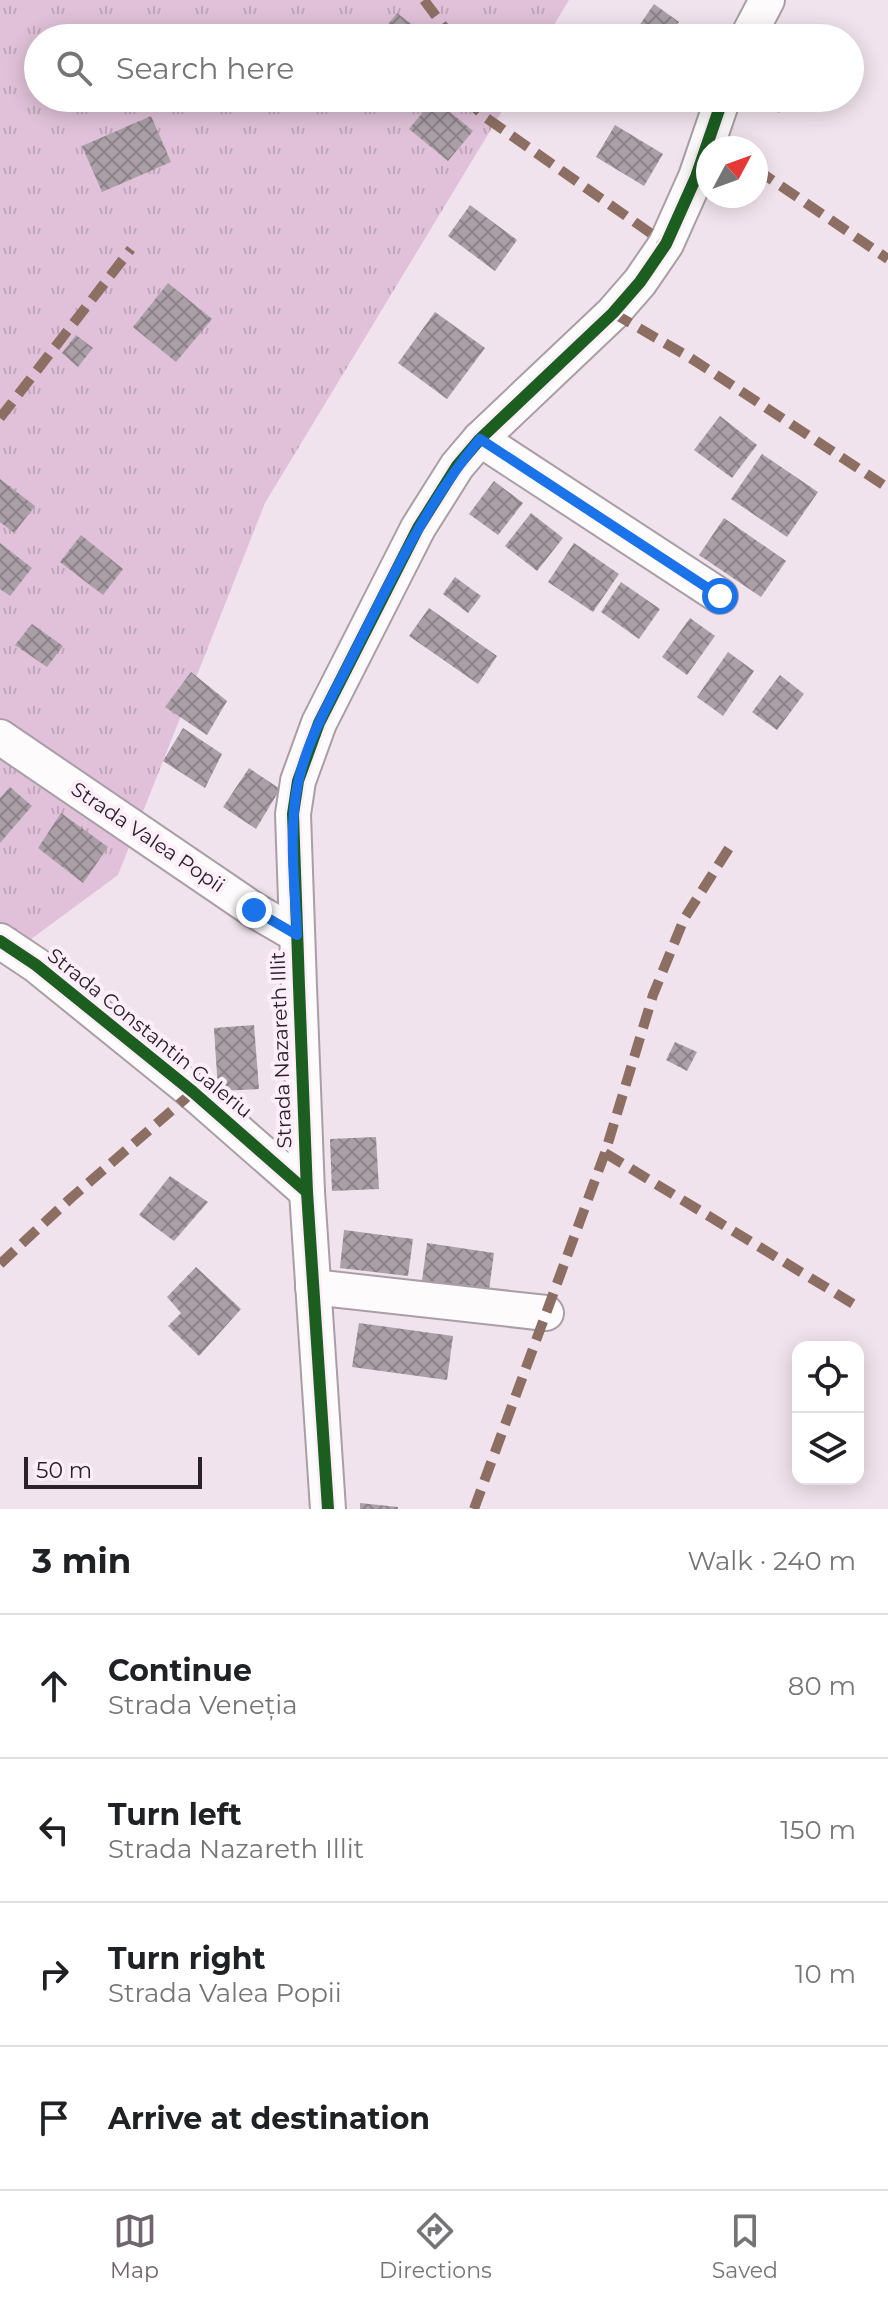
<!DOCTYPE html>
<html lang="en">
<head>
<meta charset="utf-8">
<style>
  :root { --surface:#fff; --page:#f6f6f6; --text:#202124; --muted:#757577; --line:#e0e0e0; --accent:#70656d }
  body { margin:0; font-family:Montserrat,sans-serif; background:var(--page); color:var(--text) }
  .controls { position:absolute; right:24px; bottom:24px; display:grid; overflow:hidden; border-radius:16px; box-shadow:0 4px 20px #0003 }
  .controls button { width:72px; height:72px; display:grid; place-items:center; padding:0; border:0; border-bottom:2px solid var(--line); background:var(--surface); color:var(--text); font:40px sans-serif }
  .compass { position:absolute; left:696px; top:136px; width:72px; height:72px; border-radius:50%; background:var(--surface); box-shadow:0 4px 20px #0003; rotate:49deg }
  .scale { position:absolute; left:24px; bottom:20px; width:178px; box-sizing:border-box; padding-left:8px; border:4px solid #2b2128; border-top:0; font-size:22px; line-height:28px; white-space:nowrap; color:#2b2128; -webkit-text-stroke:6px #feeef9; paint-order:stroke }
  .stop { position:absolute; width:24px; height:24px; margin:-18px; border:6px solid #1a73e8; border-radius:50%; background:#fff }
  .stop.end { background:#1a73e8; border-color:#fff; box-shadow:0 2px 8px #0008 }
  .list { margin:0; padding:0; list-style:none }
  h2 { display:flex; justify-content:space-between; align-items:center; height:104px; margin:0; padding:0 32px; font-size:34px }
  h2 small { font-size:26px; font-weight:400; color:var(--muted) }
  .list li { display:grid; grid-template-columns:52px 1fr auto; gap:24px; align-items:center; box-sizing:border-box; height:144px; padding:0 32px; border-top:2px solid var(--line) }
  .list b { display:block; font-size:30px; white-space:nowrap }
  .list p { margin:0; font-size:26px; white-space:nowrap; color:var(--muted) }
  .list em { font-size:26px; font-style:normal; color:var(--muted) }
  .icon { flex:none; width:44px; height:44px; fill:none; stroke:currentColor; stroke-width:2; stroke-linecap:round; stroke-linejoin:round }
  .map { position:relative; flex:none; width:888px; height:1509px; overflow:hidden }
  .search { position:absolute; background:var(--surface); box-shadow:0 4px 20px #0003; left:24px; right:24px; top:24px; height:88px; display:flex; align-items:center; gap:20px; box-sizing:border-box; padding:0 28px; border-radius:44px; color:var(--muted); font-size:30px }
  .sheet { height:680px; background:var(--surface) }
  nav { display:flex; justify-content:space-around; align-items:center; box-sizing:border-box; height:112px; border-top:2px solid var(--line); background:var(--surface); font-size:22px; color:var(--muted) }
  nav a { display:grid; justify-items:center; gap:4px }
  nav .on { color:var(--accent) }
  .map>svg:first-child { display:block }
  .grass { fill:url(#grass-tufts) }
  .building { fill:url(#building-cross-hatch) }
  .lines { fill:none; stroke-linecap:round; stroke-linejoin:round }
  .minor-casing { stroke:#a99ea6; stroke-width:38 }
  .minor { stroke:#fdfbfc; stroke-width:34 }
  .quiet { stroke:#8d6e63; stroke-width:10; stroke-dasharray:20 10; stroke-linecap:butt }
  .cycleway-casing { stroke:#feeef9; stroke-width:17 }
  .cycleway { stroke:#1b5e20; stroke-width:12 }
  .route { stroke:#1a73e8; stroke-width:10 }
  .labels { text-anchor:middle; dominant-baseline:central; stroke-width:8; stroke-linejoin:round; paint-order:stroke }
  .street-label { font-size:20px; fill:#2b2128; stroke:#feeef9 }
</style>
</head>
<body>
<div class="map">
<svg width="888" height="1509" viewBox="0 0 888 1509">
  <defs>
    <pattern id="grass-tufts" width="24" height="20" patternUnits="userSpaceOnUse" patternTransform="scale(2)"><rect width="24" height="20" fill="#e0c1d9"/><path d="M3 7l-1-3M5 7V3M7 7l1-3M15 17l-1-3M17 17v-4M19 17l1-3" fill="none" stroke="#c0a6ba"/></pattern>
    <pattern id="building-cross-hatch" width="8" height="8" patternUnits="userSpaceOnUse" patternTransform="scale(2)"><rect width="8" height="8" fill="#aa9fa7"/><path d="M0 0l8 8M0 8l8-8" fill="none" stroke="#8b8188"/></pattern>
  </defs>
  <rect width="100%" height="100%" fill="#f1e3ed"/>
  <path class="grass" d="M0,0h569l-23,38h-508v60h472l-245,405 -147,372 -118,87z"/>
  <g class="building">
    <path d="M654,4l25,18 -11,16h-32l-4,-2z"/>
    <path d="M397,13l30,23 -1,2h-49z"/>
    <path d="M755,98h24l6,4 -6,11z"/>
    <path d="M434,99l39,32 -25,30 -39,-32z"/>
    <path d="M151,116l20,46 -69,30 -20,-46z"/>
    <path d="M615,125l48,29 -19,32 -48,-29z"/>
    <path d="M470,205l47,35 -22,31 -47,-35z"/>
    <path d="M168,283l44,36 -36,43 -43,-35z"/>
    <path d="M435,312l50,36 -38,51 -49,-36z"/>
    <path d="M76,335l17,13 -15,19 -16,-14z"/>
    <path d="M720,416l37,29 -25,33 -38,-28z"/>
    <path d="M762,454l56,38 -31,45 -56,-38z"/>
    <path d="M0,479l35,27 -21,27 -14,-11z"/>
    <path d="M494,481l29,22 -25,32 -29,-21z"/>
    <path d="M531,513l32,25 -26,33 -32,-25z"/>
    <path d="M724,518l62,43 -25,36 -62,-42z"/>
    <path d="M81,535l42,34 -20,26 -43,-33z"/>
    <path d="M0,543l32,25 -22,28 -10,-7z"/>
    <path d="M574,543l45,31 -26,38 -45,-30z"/>
    <path d="M455,577l26,19 -13,17 -25,-19z"/>
    <path d="M621,582l39,27 -21,30 -38,-27z"/>
    <path d="M429,608l68,48 -19,28 -69,-48z"/>
    <path d="M690,618l25,18 -28,39 -25,-18z"/>
    <path d="M32,624l31,22 -16,21 -32,-22z"/>
    <path d="M728,652l26,19 -31,45 -26,-19z"/>
    <path d="M191,672l36,29 -20,34 -42,-28z"/>
    <path d="M780,675l24,19 -27,36 -25,-18z"/>
    <path d="M183,728l39,26 -17,34 -42,-27z"/>
    <path d="M249,768l31,21 -24,40 -33,-22z"/>
    <path d="M10,787l22,19 -32,37v-45z"/>
    <path d="M61,813l47,34 -25,36 -45,-35z"/>
    <path d="M254,1025l5,64 -41,2 -4,-63z"/>
    <path d="M675,1042l22,10 -10,19 -21,-11z"/>
    <path d="M376,1137l3,52 -47,2 -2,-52z"/>
    <path d="M170,1176l38,26 -34,39 -35,-26z"/>
    <path d="M344,1230l69,9 -5,37 -68,-8z"/>
    <path d="M427,1243l67,10 -5,37 -67,-9z"/>
    <path d="M196,1267l45,42 -42,47 -31,-30 13,-13 -14,-16z"/>
    <path d="M359,1323l94,13 -6,44 -95,-13z"/>
    <path d="M360,1503l38,4v2h-38z"/>
  </g>
  <g class="lines">
    <g class="minor-casing">
      <g id="minor">
        <path d="M747,38l20,-38"/>
        <path d="M480,439l240,157"/>
        <path d="M0,737l254,173 43,25"/>
        <path d="M0,941l36,24 157,127 114,100"/>
        <path d="M313,1287l233,26"/>
        <path d="M328,1509l-21,-317 -8,-206 -6,-172 5,-33 21,-58 99,-195 39,-62 23,-27 133,-126 27,-31 26,-38 30,-67 27,-79"/>
      </g>
    </g>
    <use href="#minor" class="minor"/>
    <g class="quiet">
      <path d="M424,0l20,27v11"/>
      <path d="M465,98l20,19 181,127"/>
      <path d="M756,169l132,90"/>
      <path d="M613,313l76,44 199,131"/>
      <path d="M0,418l131,-169"/>
      <path d="M605,1153l250,152"/>
      <path d="M0,1264l71,-66 122,-106"/>
      <path d="M474,1509l131,-356 48,-158 31,-76 47,-74"/>
    </g>
    <g class="cycleway-casing">
      <g id="cycleway">
        <path d="M0,941l36,24 157,127 114,100"/>
        <path d="M328,1509l-21,-317 -8,-206 -6,-172 5,-33 21,-58 99,-195 39,-62 23,-27 133,-126 27,-31 26,-38 30,-67 27,-79"/>
      </g>
    </g>
    <use href="#cycleway" class="cycleway"/>
  </g>
  <g class="lines">
    <path class="route" d="M254,910l43,25c-2,-47 -9,-106 1,-152 10,-47 37,-91 58,-134 37,-73 71,-147 124,-210l240,157"/>
  </g>
  <g class="labels">
    <g class="street-label">
      <text transform="translate(148 837) rotate(34)">Strada Valea Popii</text>
      <text transform="translate(150 1033) rotate(39)">Strada Constantin Galeriu</text>
      <text transform="translate(281 1050) rotate(-92)">Strada Nazareth Illit</text>
    </g>
  </g>
</svg>
<div class="controls">
<button><svg class="icon" aria-label="locate" viewBox="0 0 24 24"><circle cx="12" cy="12" r="6"/><path d="M12 2v4M12 18v4M2 12h4M18 12h4"/></svg></button>
<button><svg class="icon" aria-label="layers" viewBox="0 0 24 24"><path d="M12 4l9 5-9 5-9-5zM3 14l9 5 9-5"/></svg></button>
</div>
<svg class="compass" viewBox="-18 -18 36 36"><path d="M0-13l5 13h-10z" fill="#e53935"/><path d="M0 13l5-13h-10z" fill="#757577"/></svg>
<div class="scale">50 m</div>
<div class="stop" style="left:720px;top:596px"></div>
<div class="stop end" style="left:254px;top:910px"></div>
<div class="search"><svg class="icon" aria-label="search" viewBox="0 0 24 24"><circle cx="10" cy="10" r="6"/><path d="M15 15l6 6"/></svg>Search here</div>
</div>
<section class="sheet">
<h2>3 min<small>Walk · 240 m</small></h2>
<ul class="list">
<li><svg class="icon" aria-label="ahead" viewBox="0 0 24 24"><path d="M12 20V5M6 11l6-6 6 6"/></svg><div><b>Continue</b><p>Strada Veneția</p></div><em>80 m</em></li>
<li><svg class="icon" aria-label="left" viewBox="0 0 24 24"><path d="M17 20v-9H6M10 6l-5 5 5 5"/></svg><div><b>Turn left</b><p>Strada Nazareth Illit</p></div><em>150 m</em></li>
<li><svg class="icon" aria-label="right" viewBox="0 0 24 24"><path d="M7 20v-9h11M14 6l5 5-5 5"/></svg><div><b>Turn right</b><p>Strada Valea Popii</p></div><em>10 m</em></li>
<li><svg class="icon" aria-label="arrive" viewBox="0 0 24 24"><path d="M6 21V4h12l-3 4 3 4H6"/></svg><div><b>Arrive at destination</b></div></li>
</ul>
</section>
<nav>
<a class="on"><svg class="icon" aria-label="map" viewBox="0 0 24 24"><path d="M3 6l6-2 6 2 6-2v14l-6 2-6-2-6 2zM9 4v14M15 6v14"/></svg>Map</a>
<a><svg class="icon" aria-label="directions" viewBox="0 0 24 24"><path d="M12 3l9 9-9 9-9-9zM9 14v-3h6M13 9l2 2-2 2"/></svg>Directions</a>
<a><svg class="icon" aria-label="saved" viewBox="0 0 24 24"><path d="M7 4h10v16l-5-4-5 4z"/></svg>Saved</a>
</nav>
</body>
</html>
